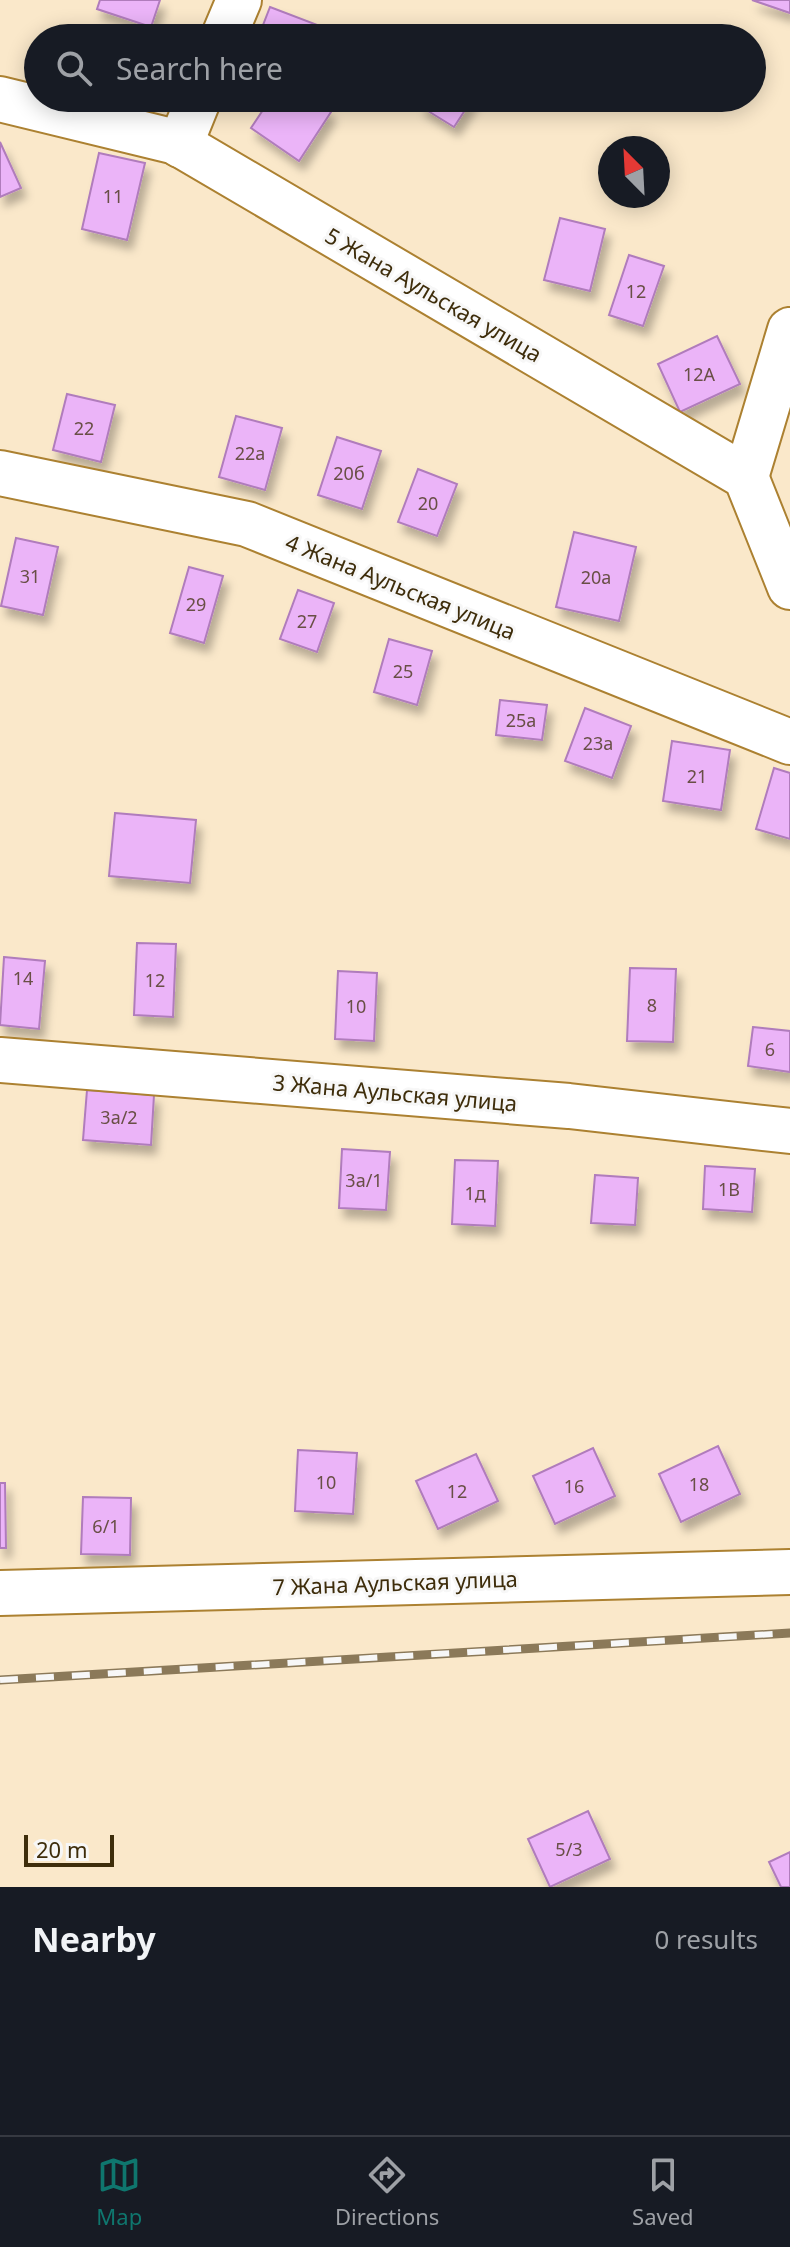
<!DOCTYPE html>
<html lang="en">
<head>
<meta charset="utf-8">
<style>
  :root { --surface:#171b24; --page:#20242c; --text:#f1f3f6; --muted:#9ea1a6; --line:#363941; --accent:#0f766e }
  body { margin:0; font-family:"Noto Sans",sans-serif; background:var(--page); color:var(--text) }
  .compass { position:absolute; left:598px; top:136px; width:72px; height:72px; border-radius:50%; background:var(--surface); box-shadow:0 4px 20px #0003; rotate:336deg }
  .scale { position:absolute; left:24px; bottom:20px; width:90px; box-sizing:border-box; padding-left:8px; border:4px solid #3e2d0b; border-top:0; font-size:22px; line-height:28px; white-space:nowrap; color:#3e2d0b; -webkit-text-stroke:6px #f7f7f7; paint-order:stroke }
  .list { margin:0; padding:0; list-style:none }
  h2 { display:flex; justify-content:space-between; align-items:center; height:104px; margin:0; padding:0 32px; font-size:34px }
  h2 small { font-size:26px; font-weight:400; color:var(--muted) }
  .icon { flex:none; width:44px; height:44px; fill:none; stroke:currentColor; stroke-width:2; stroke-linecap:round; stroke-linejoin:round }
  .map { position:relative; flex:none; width:790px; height:1887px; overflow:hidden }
  .search { position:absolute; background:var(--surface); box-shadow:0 4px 20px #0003; left:24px; right:24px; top:24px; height:88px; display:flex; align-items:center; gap:20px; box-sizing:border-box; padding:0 28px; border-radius:44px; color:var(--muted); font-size:30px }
  .sheet { height:248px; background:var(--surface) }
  nav { display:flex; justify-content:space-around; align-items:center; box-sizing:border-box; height:112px; border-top:2px solid var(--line); background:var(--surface); font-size:22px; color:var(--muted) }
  nav a { display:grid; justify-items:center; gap:4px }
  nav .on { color:var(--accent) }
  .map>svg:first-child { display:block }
  .building { fill:#ebb4f8; stroke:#b07cbc; stroke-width:2; filter:url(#shadow) }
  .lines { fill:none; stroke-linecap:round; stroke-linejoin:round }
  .minor-casing { stroke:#ac8131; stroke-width:48 }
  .minor { stroke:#fff; stroke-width:44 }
  .rail-casing { stroke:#8b7959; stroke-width:9 }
  .rail { stroke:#f7f7f7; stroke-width:6; stroke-dasharray:18; stroke-linecap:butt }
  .labels { text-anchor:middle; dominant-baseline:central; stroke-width:6; stroke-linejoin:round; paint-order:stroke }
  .number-label { font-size:18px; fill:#694f46 }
  .street-label { font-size:22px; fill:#3e2d0b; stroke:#f7f7f7 }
</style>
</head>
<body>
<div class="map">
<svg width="790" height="1887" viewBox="0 0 790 1887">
  <defs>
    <filter id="shadow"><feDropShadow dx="5" dy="9" stdDeviation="4" flood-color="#0004"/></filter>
  </defs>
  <rect width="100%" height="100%" fill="#fae8ca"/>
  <g class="building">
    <path d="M100,0h60l-9,27 -54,-18z"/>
    <path d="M752,0h38v13z"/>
    <path d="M270,7l50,19 -5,12h-57z"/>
    <path d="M271,98h39l21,14 -32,49 -48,-33z"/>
    <path d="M425,98h48l-19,29 -34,-21z"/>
    <path d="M0,142l21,46 -21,9z"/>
    <path d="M99,153l46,10 -18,77 -45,-11z"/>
    <path d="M560,218l45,11 -15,62 -46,-11z"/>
    <path d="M629,255l35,11 -21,60 -34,-11z"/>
    <path d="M717,336l23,48 -60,28 -22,-48z"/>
    <path d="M67,394l48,11 -14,57 -48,-12z"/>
    <path d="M236,416l46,12 -17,62 -46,-13z"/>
    <path d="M337,437l44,14 -19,58 -44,-14z"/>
    <path d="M418,469l39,15 -20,52 -39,-14z"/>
    <path d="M574,532l62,15 -17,74 -63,-14z"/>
    <path d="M16,538l42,9 -15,68 -42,-9z"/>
    <path d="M189,567l34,9 -19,67 -34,-10z"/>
    <path d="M298,590l36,13 -17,49 -37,-13z"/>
    <path d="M389,639l43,12 -15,54 -43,-13z"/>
    <path d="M500,700l47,5 -5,35 -46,-5z"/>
    <path d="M585,708l46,18 -19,52 -47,-17z"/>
    <path d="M672,741l58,9 -9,60 -58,-9z"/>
    <path d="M774,768l16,5v66l-34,-10z"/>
    <path d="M115,813l81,7 -6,63 -81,-7z"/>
    <path d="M137,943l39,1 -3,73 -39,-2z"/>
    <path d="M4,957l41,4 -6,68 -39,-4z"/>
    <path d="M630,968l46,1 -3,73 -46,-1z"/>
    <path d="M338,971l39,2 -3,68 -39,-2z"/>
    <path d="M753,1027l37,4v41l-42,-6z"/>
    <path d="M87,1090l67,5 -3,50 -68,-5z"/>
    <path d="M342,1149l48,3 -4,58 -47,-2z"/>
    <path d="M455,1160l43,1 -3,65 -43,-2z"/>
    <path d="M705,1166l50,3 -3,43 -49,-3z"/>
    <path d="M595,1175l43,3 -3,47 -44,-2z"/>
    <path d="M718,1446l22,48 -59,28 -22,-48z"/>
    <path d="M593,1448l22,48 -60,28 -22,-48z"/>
    <path d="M298,1450l59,3 -4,61 -58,-3z"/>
    <path d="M476,1454l22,47 -60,28 -22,-48z"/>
    <path d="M0,1483h5l1,65h-6z"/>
    <path d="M83,1497l48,1 -1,57 -49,-1z"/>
    <path d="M588,1811l22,48 -60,28 -22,-48z"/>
    <path d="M790,1852v35h-9l-12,-25z"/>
  </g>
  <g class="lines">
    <g class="minor-casing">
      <g id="minor">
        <path d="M223,38l16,-38"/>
        <path d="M0,99l176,43 570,335 44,110"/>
        <path d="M180,145l19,-47"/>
        <path d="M0,473l247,51 543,218"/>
        <path d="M746,477l44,-147"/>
        <path d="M0,1060l569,46 221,25"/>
        <path d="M0,1593l790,-21"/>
      </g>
    </g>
    <use href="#minor" class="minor"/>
    <g class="rail-casing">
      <path id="rail" d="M0,1680l790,-47"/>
    </g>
    <use href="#rail" class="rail"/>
  </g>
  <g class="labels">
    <g class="number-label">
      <text x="113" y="196">11</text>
      <text x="636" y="291">12</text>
      <text x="699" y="374">12А</text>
      <text x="84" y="428">22</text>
      <text x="250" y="453">22а</text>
      <text x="349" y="473">20б</text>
      <text x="428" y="503">20</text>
      <text x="30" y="576">31</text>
      <text x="596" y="577">20а</text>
      <text x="196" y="604">29</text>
      <text x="307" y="621">27</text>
      <text x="403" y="671">25</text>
      <text x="521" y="720">25а</text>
      <text x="598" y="743">23а</text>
      <text x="697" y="776">21</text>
      <text x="23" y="978">14</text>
      <text x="155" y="980">12</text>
      <text x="652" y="1005">8</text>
      <text x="356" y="1006">10</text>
      <text x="770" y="1049">6</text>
      <text x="119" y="1117">3а/2</text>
      <text x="364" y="1180">3а/1</text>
      <text x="729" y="1189">1В</text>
      <text x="475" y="1193">1д</text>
      <text x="326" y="1482">10</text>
      <text x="699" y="1484">18</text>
      <text x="574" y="1486">16</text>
      <text x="457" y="1491">12</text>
      <text x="106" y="1526">6/1</text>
      <text x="569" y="1849">5/3</text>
    </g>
    <g class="street-label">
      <text transform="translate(434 294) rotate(30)">5 Жана Аульская улица</text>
      <text transform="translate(401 586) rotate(22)">4 Жана Аульская улица</text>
      <text transform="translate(395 1092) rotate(5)">3 Жана Аульская улица</text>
      <text transform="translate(395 1582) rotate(-2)">7 Жана Аульская улица</text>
    </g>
  </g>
</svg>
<svg class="compass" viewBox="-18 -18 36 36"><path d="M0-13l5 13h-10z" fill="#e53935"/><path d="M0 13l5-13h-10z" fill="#9ea1a6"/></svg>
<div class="scale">20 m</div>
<div class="search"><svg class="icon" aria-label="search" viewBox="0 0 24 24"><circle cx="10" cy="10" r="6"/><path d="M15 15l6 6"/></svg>Search here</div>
</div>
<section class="sheet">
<h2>Nearby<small>0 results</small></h2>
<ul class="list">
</ul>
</section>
<nav>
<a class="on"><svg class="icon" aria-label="map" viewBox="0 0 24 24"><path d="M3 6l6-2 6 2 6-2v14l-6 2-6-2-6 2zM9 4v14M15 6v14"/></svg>Map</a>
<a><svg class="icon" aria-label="directions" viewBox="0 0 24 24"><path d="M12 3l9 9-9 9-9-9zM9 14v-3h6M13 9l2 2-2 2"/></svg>Directions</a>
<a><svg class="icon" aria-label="saved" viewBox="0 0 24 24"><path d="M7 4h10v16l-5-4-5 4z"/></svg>Saved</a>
</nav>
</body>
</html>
